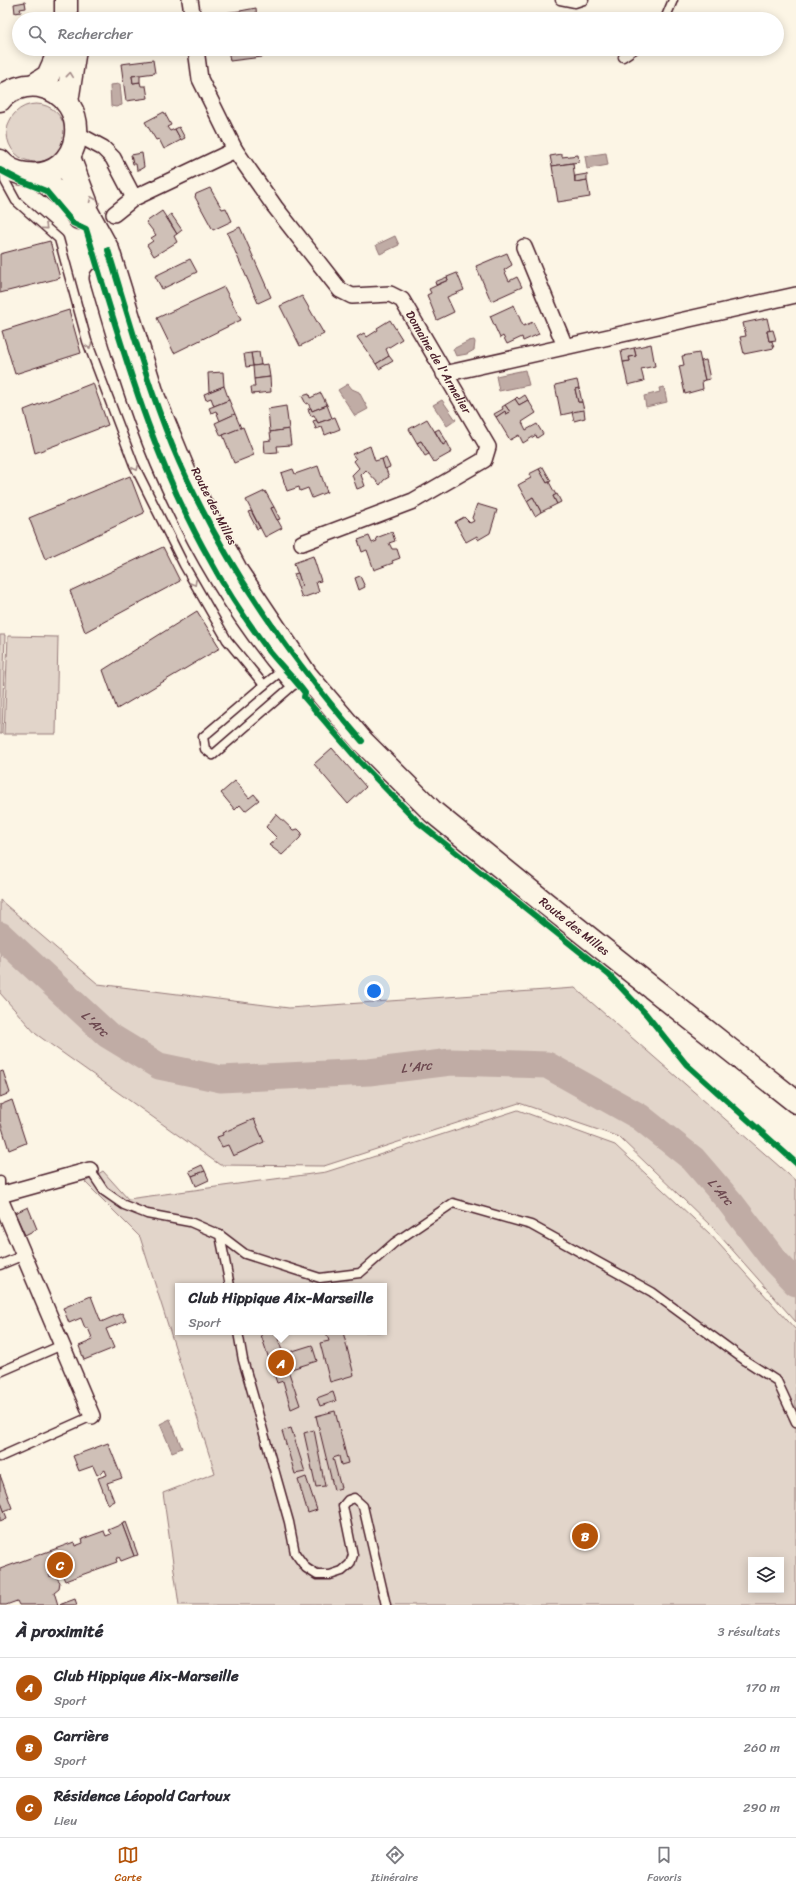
<!DOCTYPE html>
<html lang="fr">
<head>
<meta charset="utf-8">
<style>
  :root { --surface:#fff; --page:#f2f2f3; --text:#2b2b33; --muted:#7c7c81; --line:#e1e1e2; --accent:#b45309 }
  body { margin:0; font-family:Sriracha,sans-serif; background:var(--page); color:var(--text) }
  .controls { position:absolute; right:12px; bottom:12px; display:grid; overflow:hidden; border-radius:0px; box-shadow:0 2px 10px #0003 }
  .controls button { width:36px; height:36px; display:grid; place-items:center; padding:0; border:0; border-bottom:1px solid var(--line); background:var(--surface); color:var(--text); font:20px sans-serif }
  .you { position:absolute; left:374px; top:991px; width:14px; height:14px; margin:-10px; border:3px solid #fff; border-radius:50%; background:#1a73e8; box-shadow:0 0 0 6px #1a73e833 }
  .badge { display:grid; place-items:center; width:26px; height:26px; border-radius:50%; background:var(--accent); color:#fff; font-size:13px; font-weight:700 }
  .pin { position:absolute; translate:-50% -50%; border:2px solid #fff; box-shadow:0 1px 4px #0006 }
  .popup { position:absolute; left:175px; top:1283px; width:212px; height:52px; box-sizing:border-box; display:grid; place-content:center; border-radius:0px; background:var(--surface); filter:drop-shadow(0 1px 3px #0005); font-size:13px; white-space:nowrap; color:var(--muted) }
  .popup b { font-size:15px; color:var(--text) }
  .popup::after { content:''; position:absolute; left:50%; top:100%; margin-left:-8px; border:8px solid transparent; border-top-color:var(--surface) }
  .list { margin:0; padding:0; list-style:none }
  h2 { display:flex; justify-content:space-between; align-items:center; height:52px; margin:0; padding:0 16px; font-size:17px }
  h2 small { font-size:13px; font-weight:400; color:var(--muted) }
  .list li { display:grid; grid-template-columns:26px 1fr auto; gap:12px; align-items:center; box-sizing:border-box; height:60px; padding:0 16px; border-top:1px solid var(--line) }
  .list b { display:block; font-size:15px; white-space:nowrap }
  .list p { margin:0; font-size:13px; white-space:nowrap; color:var(--muted) }
  .list em { font-size:13px; font-style:normal; color:var(--muted) }
  .icon { flex:none; width:22px; height:22px; fill:none; stroke:currentColor; stroke-width:2; stroke-linecap:round; stroke-linejoin:round }
  .map { position:relative; flex:none; width:796px; height:1605px; overflow:hidden }
  .search { position:absolute; background:var(--surface); box-shadow:0 2px 10px #0003; left:12px; right:12px; top:12px; height:44px; display:flex; align-items:center; gap:10px; box-sizing:border-box; padding:0 14px; border-radius:22px; color:var(--muted); font-size:15px }
  .sheet { height:232px; background:var(--surface) }
  nav { display:flex; justify-content:space-around; align-items:center; box-sizing:border-box; height:56px; border-top:1px solid var(--line); background:var(--surface); font-size:11px; color:var(--muted) }
  nav a { display:grid; justify-items:center; gap:2px }
  nav .on { color:var(--accent) }
  .map>svg:first-child { display:block }
  .green { fill:#e2d5ca; stroke:#967a7a; fill-rule:evenodd }
  .water { fill:#c0aca5; stroke:#917474 }
  .lines { fill:none; stroke-linecap:round; stroke-linejoin:round }
  .river { stroke:#c0aca5; stroke-width:27 }
  .building { fill:#cfc0b7; stroke:#4a1f2b }
  .lane-casing { stroke:#4a1f2b; stroke-width:11 }
  .street-casing { stroke:#4a1f2b; stroke-width:18 }
  .primary-casing { stroke:#4a1f2b; stroke-width:25 }
  .lane { stroke:#fcf5e5; stroke-width:8 }
  .street { stroke:#fcf5e5; stroke-width:15 }
  .primary { stroke:#fcf5e5; stroke-width:22 }
  .cycleway-casing { stroke:#fcf5e5; stroke-width:8 }
  .cycleway { stroke:#00873e; stroke-width:6 }
  .oneway { stroke:#a38a88 }
  .labels { text-anchor:middle; dominant-baseline:central; stroke-width:3; stroke-linejoin:round; paint-order:stroke }
  .street-label { font-size:12px; fill:#4a1f2b; stroke:#fcf5e5 }
  .water-label { font-size:13px; font-style:italic; fill:#6d4950; stroke:#fcf5e5 }
</style>
</head>
<body>
<div class="map">
<svg width="796" height="1605" viewBox="0 0 796 1605">
  <rect width="100%" height="100%" fill="#fcf5e5"/>
  <filter id="ink" filterUnits="userSpaceOnUse"><feTurbulence type="fractalNoise" baseFrequency=".025" numOctaves="2"/><feDisplacementMap in="SourceGraphic" scale="8" xChannelSelector="R" yChannelSelector="G"/><feConvolveMatrix kernelMatrix="1 2 1 2 8 2 1 2 1" color-interpolation-filters="sRGB"/></filter>
  <g filter="url(#ink)">
    <g class="green">
      <circle cx="36" cy="133" r="29"/>
      <path d="M0,635h5l-3,99h-2z"/>
      <path d="M8,636l50,1 -2,97h-52z"/>
      <path d="M0,900l98,84 191,24 286,-20 221,193v141l-83,-94 -94,-91 -100,-34 -195,63 -104,-1 -184,-131 -36,-41z"/>
      <path d="M518,1110l97,35 95,89 86,96v275h-617l-16,-112 52,-20 -75,-236 -55,-55 18,-11 25,28 198,-27zM178,1286h206v46h-206zM751,1560h30v30h-30z"/>
    </g>
    <g class="water">
      <path d="M120,84l2,21 -6,2 -5,-1 -1,-21z"/>
      <path d="M606,153l2,12 -21,4 -2,-13z"/>
      <path d="M395,236l4,9 -19,9 -4,-9z"/>
      <path d="M474,340l1,2 -1,8 -7,4 -11,2 -3,-7 16,-8z"/>
      <path d="M525,370l4,15 -30,6 -3,-15z"/>
      <path d="M348,384l4,5 7,3 9,17 -13,7 -17,-26z"/>
      <path d="M664,387l3,15 -21,5 -2,-11 16,-4 -1,-4z"/>
      <path d="M442,400l14,20 -9,6 -14,-21z"/>
      <path d="M170,1419l12,29 -10,4 -12,-28z"/>
    </g>
    <g class="lines">
      <path class="river" id="s1" d="M0,935l108,100 51,31 62,13 148,-7 82,-10 96,3 93,52 53,42 37,43 45,59 21,22"/>
    </g>
    <g class="building">
      <path d="M25,2l1,6 -6,1 1,3 -6,1 -1,-9z"/>
      <path d="M256,8l1,11h-16l-1,-8z"/>
      <path d="M240,11l1,8h-17l-1,-6z"/>
      <path d="M143,15l1,4h-17v-2z"/>
      <path d="M228,49h33l1,8 -32,4z"/>
      <path d="M153,60l2,13 -23,3 1,7 7,-1 1,4h5l2,12 -22,3 -5,-37z"/>
      <path d="M140,75v7l-7,1 -1,-7z"/>
      <path d="M164,112l7,13 -4,2 3,4 5,-2 6,11 -17,9 -5,-10 -3,1 -11,-18z"/>
      <path d="M179,127l6,11 -4,2 -6,-11z"/>
      <path d="M142,153l2,14 -5,3h-2l-1,-6h-3l-2,-9z"/>
      <path d="M562,154v3l16,-2 1,7 -27,4 -2,-10z"/>
      <path d="M573,163l2,19 12,-2 3,17 -32,5 -6,-36z"/>
      <path d="M587,174v6l-12,2v-6z"/>
      <path d="M210,188l12,21 4,-1 6,13 -19,9 -18,-33 1,-3z"/>
      <path d="M162,211l15,23 -3,2 3,6 -23,14 -7,-11 6,-4 -2,-3 5,-3 -10,-13z"/>
      <path d="M171,214l11,16 -5,4 -10,-17z"/>
      <path d="M240,227l31,70 -13,6 -31,-70z"/>
      <path d="M50,241l10,37 -60,15v-39z"/>
      <path d="M507,253l5,12 -8,5 5,11 8,-4 5,10 -31,14 -15,-35z"/>
      <path d="M190,259l7,13 -35,17 -7,-13z"/>
      <path d="M457,273l7,17 -17,7 7,15 -17,8 -10,-25 4,-2 -2,-4 19,-9 -1,-3z"/>
      <path d="M447,277l1,3 -12,5 -1,-3z"/>
      <path d="M224,287l17,33 -67,33 -17,-35z"/>
      <path d="M302,296l22,38 -24,12 -20,-40z"/>
      <path d="M514,305l9,21 10,-4 6,12 -16,7 -1,-4 -15,7 -4,-8 -3,2 -10,-22z"/>
      <path d="M69,310l12,43 -66,21 -13,-43z"/>
      <path d="M767,318l3,13h-3l2,10h3l2,7 -30,6 -4,-17 6,-1 -3,-13z"/>
      <path d="M390,320l12,19 -16,10 3,7 -13,8 -19,-27 7,-4 3,4 11,-7 -1,-2z"/>
      <path d="M773,330l3,10 -7,1 -2,-10z"/>
      <path d="M651,344l4,22 -14,3 3,12 -16,4 -5,-23 7,-1 -1,-4 7,-1 -2,-8z"/>
      <path d="M634,348l2,8 -7,1 1,4 -7,1 -2,-11z"/>
      <path d="M259,352l2,13 -8,1 -2,-13z"/>
      <path d="M251,353l2,13 -7,1 -2,-13z"/>
      <path d="M699,353l6,27 -3,1 1,8 -18,5 -6,-28 5,-1 -2,-9z"/>
      <path d="M389,356l4,5 -14,8 -3,-5z"/>
      <path d="M706,360l4,19 -5,1 -4,-19z"/>
      <path d="M268,364l2,13 -16,2 -1,-13z"/>
      <path d="M223,372l1,14 -15,6 -1,-19z"/>
      <path d="M270,377l1,15 -19,2 -1,-7h4l-1,-8z"/>
      <path d="M577,380l2,8 -4,1 3,13h4l2,8 -23,5 -6,-30z"/>
      <path d="M93,383l15,42 -73,28 -11,-43z"/>
      <path d="M224,386l5,14 -15,6 -3,-8 -5,2 -2,-6z"/>
      <path d="M579,388l3,14h-4l-3,-13z"/>
      <path d="M321,393l6,12 -15,6 -4,-8 -2,1 -4,-8 7,-2 1,4z"/>
      <path d="M525,395l3,5 -9,5 -4,-6 2,-2 2,2z"/>
      <path d="M515,399l4,6 9,-5 8,13 -14,9 4,8 11,-6 6,10 -6,4 -1,-3 -13,8 -4,-8 -9,5 -14,-23 9,-6 1,3 4,-2 -5,-7z"/>
      <path d="M229,400l6,14 -15,7 -4,-10 -5,2 -2,-5z"/>
      <path d="M327,405l5,13 -14,5 -4,-8 -3,1 -3,-7 3,-1 1,3z"/>
      <path d="M505,405l5,7 -4,2 -1,-3 -9,6 -2,-3 9,-5 -1,-2z"/>
      <path d="M286,406l3,23 -19,3 -2,-23z"/>
      <path d="M584,410l1,8 -11,3 -2,-9z"/>
      <path d="M235,414l6,14 -20,8 -6,-13z"/>
      <path d="M335,417l5,12 -15,6 -3,-8 -6,2 -3,-8 3,-1 2,3z"/>
      <path d="M427,419l16,26 4,-3 5,10 -18,10 -13,-21 -4,2 -8,-14z"/>
      <path d="M243,427l11,28 -20,8 -11,-28z"/>
      <path d="M289,429l2,16 -14,1 1,6 -13,1 -1,-12 7,-1 -1,-8z"/>
      <path d="M439,429l8,13 -4,3 -8,-14z"/>
      <path d="M421,441l8,13 -4,2 -8,-13z"/>
      <path d="M370,446l5,15 7,-2 7,18 -5,3 -4,5 -14,-15 -5,5 4,11 -8,3 -5,-14 7,-7 -5,-7 2,-2 -4,-5z"/>
      <path d="M386,458l4,9 -5,2 -3,-10z"/>
      <path d="M318,466l9,26 -15,6 -4,-10 -8,3 -1,-4 -12,4 -6,-18 12,-4 2,5z"/>
      <path d="M543,467l8,14 -4,2 -8,-14z"/>
      <path d="M539,469l8,14 2,-1 7,13 -3,1 4,8 -16,8 -8,-15 -6,4 -9,-16 13,-7 -2,-4z"/>
      <path d="M130,476l14,37 -99,46 -16,-41z"/>
      <path d="M265,491l9,16 -3,1 11,20 -17,9 -19,-37z"/>
      <path d="M557,494l4,8 -4,2 -4,-8z"/>
      <path d="M533,497l8,15 -6,4 -8,-15z"/>
      <path d="M477,504l20,6 -7,23 -12,7 -1,-4 -11,6 -11,-20 9,-5 6,6 4,-2 -2,-3z"/>
      <path d="M274,507l6,12 -3,1 -6,-12z"/>
      <path d="M251,511l9,17 -3,1 -9,-17z"/>
      <path d="M392,532l3,9 -6,2 3,6h5l3,9 -8,3 1,2 -19,7 -7,-20 -5,2 -4,-12 11,-4 3,7 5,-2 -1,-3z"/>
      <path d="M163,547l17,34 -95,51 -15,-41z"/>
      <path d="M313,556l8,25 -5,1 3,10 -17,6 -4,-11 4,-1 -8,-23z"/>
      <path d="M298,573l4,13 -4,1 -4,-13z"/>
      <path d="M360,576l5,11 -6,3 -4,-12z"/>
      <path d="M197,611l23,37 -103,61 -14,-39z"/>
      <path d="M332,748l34,39 -18,17 -34,-40z"/>
      <path d="M235,781l14,17 5,-4 5,6 -14,11 -5,-6 -5,5 -14,-17z"/>
      <path d="M276,814l17,16 5,-1 4,4 -2,5 -18,17 -13,-10 8,-7 -11,-11z"/>
      <path d="M3,1071l7,22 -10,4v-25z"/>
      <path d="M12,1100l14,43 -17,7 -9,-29v-16z"/>
      <path d="M254,1119l10,23 -31,14 -5,-11 -6,2 -5,-10 6,-2 -1,-2z"/>
      <path d="M202,1165l3,6 -13,5 -3,-5z"/>
      <path d="M205,1171l4,9 -13,6 -4,-10z"/>
      <path d="M28,1207l9,22 -12,6 -10,-22z"/>
      <path d="M91,1296l10,26 21,-9 4,8 -20,8 8,19 -30,12 -5,-14 14,-6 -5,-12h-3l-4,-10 -12,5 -6,-15z"/>
      <path d="M260,1332h16l7,22 29,-9 5,16 -29,9 12,35 -9,4 -8,-28 -6,2z"/>
      <path d="M326,1332h17l11,43 -24,7 -10,-39 9,-2z"/>
      <path d="M333,1392l3,9 -16,5 -3,-8z"/>
      <path d="M335,1411l13,52 -7,2 -2,-9 -6,2 8,30 -7,2 -18,-74z"/>
      <path d="M291,1428l14,44 -10,2 -13,-43z"/>
      <path d="M314,1430l11,56 -9,1 -12,-54z"/>
      <path d="M108,1443l14,35 -15,5 7,18 -6,3 -10,-26 9,-3 -2,-5 -8,5 -4,-9 -14,5 -6,-15z"/>
      <path d="M0,1475l12,33 -8,3 -4,-11z"/>
      <path d="M306,1477l11,33 -9,3 -10,-33z"/>
      <path d="M0,1500l7,18 -7,3z"/>
      <path d="M126,1522l12,33 -4,1 -12,-32z"/>
      <path d="M122,1524l12,32 -13,5 -2,-4 -3,2 1,3 -52,19 -6,-13 -7,3 -3,5 7,1 4,5 -1,6 -5,4 4,13h-39l-2,-4 -11,4h-6v-36l74,-27 1,4 8,-3 -1,-4 22,-8 2,5 5,-2 -3,-4z"/>
      <path d="M75,1599l2,6h-18z"/>
    </g>
    <g class="lines">
      <g class="lane-casing">
        <g id="lane">
          <path d="M560,0l15,3 9,-3"/>
          <path d="M665,19l8,-19"/>
          <path d="M623,57l12,-8"/>
          <path d="M76,156l18,47"/>
          <path d="M4,168l1,13 11,20 43,38 28,102 47,124 50,100 43,75 37,45 -61,52 2,12 8,6 85,-74"/>
          <path d="M264,685l20,-16"/>
          <path d="M90,1170l14,21 20,14 23,9 43,8 30,13 10,51"/>
          <path d="M0,1181v8"/>
          <path d="M220,1235l25,19 75,24 40,-5 34,-30 59,-40 78,22 121,67 94,69 31,20 19,41"/>
          <path d="M0,1265l24,-10"/>
          <path d="M238,1332l5,28 46,162 6,31 11,15 11,7h13l12,-4 8,-7 3,-9 -10,-49 5,-6 6,-2 9,8 23,99"/>
          <path d="M0,1372l62,-27"/>
          <path d="M0,1457l92,-41"/>
        </g>
      </g>
      <g class="street-casing">
        <g id="street">
          <path d="M190,0l3,19"/>
          <path d="M77,134l26,14 10,10 21,40 101,-48 -35,-71 -4,-30"/>
          <path id="s2" d="M235,150l40,57 65,83 12,6 38,-2 12,6 86,147 -4,13 -71,41 -111,42"/>
          <path d="M114,214l20,-16"/>
          <path d="M524,247l41,99"/>
          <path d="M444,374l352,-79"/>
          <path d="M0,1195l90,-25"/>
          <path d="M0,1199l92,217"/>
        </g>
      </g>
      <g class="primary-casing">
        <g id="primary">
          <path d="M66,19v-19"/>
          <path d="M34,85l14,-9 12,-27"/>
          <path d="M0,100c8,-11 26,-16 39,-14 57,11 45,96 -13,88 -10,-1 -19,-5 -26,-13"/>
          <path d="M67,102l8,-53"/>
          <path id="s3" d="M68,157l5,29 35,64 46,148 35,85 48,89 69,103 56,66 71,71 112,91 251,199"/>
          <path d="M34,175c19,12 34,24 45,43"/>
          <path d="M101,278c18,62 36,125 61,184 33,78 76,152 131,216"/>
        </g>
      </g>
      <use href="#lane" class="lane"/>
      <use href="#street" class="street"/>
      <use href="#primary" class="primary"/>
      <g class="cycleway-casing">
        <g id="cycleway">
          <path d="M0,170l21,11 25,10 27,32 13,6c35,113 65,228 124,331 16,30 36,60 56,87 12,16 27,30 39,46l-1,4 55,64 60,62 190,152 37,39 40,50 110,99"/>
          <path d="M108,250c20,65 38,131 64,195 45,109 113,207 190,296"/>
        </g>
      </g>
      <use href="#cycleway" class="cycleway"/>
    </g>
    <defs><path id="oneway-chevron" d="M-2-3.5L2.5 0L-2 3.5" fill="none" stroke-width="1.6" stroke-linecap="round" stroke-linejoin="round"/></defs>
    <g class="oneway">
      <use href="#oneway-chevron" transform="translate(70 75) rotate(-84)"/>
      <use href="#oneway-chevron" transform="translate(92 199) rotate(-112)"/>
      <use href="#oneway-chevron" transform="translate(45 227) rotate(42)"/>
      <use href="#oneway-chevron" transform="translate(89 346) rotate(70)"/>
      <use href="#oneway-chevron" transform="translate(136 468) rotate(65)"/>
      <use href="#oneway-chevron" transform="translate(194 583) rotate(60)"/>
    </g>
  </g>
  <g class="labels">
    <g class="street-label">
      <text stroke="none"><textPath href="#s2" startOffset="312">Domaine de l'Armelier</textPath></text>
      <text transform="translate(214 506) rotate(63)">Route des Milles</text>
      <text stroke="none"><textPath href="#s3" startOffset="943">Route des Milles</textPath></text>
    </g>
    <g class="water-label">
      <text stroke="none"><textPath href="#s1" startOffset="130">L'Arc</textPath></text>
      <text stroke="none"><textPath href="#s1" startOffset="466">L'Arc</textPath></text>
      <text stroke="none"><textPath href="#s1" startOffset="814">L'Arc</textPath></text>
    </g>
  </g>
</svg>
<div class="controls">
<button><svg class="icon" aria-label="layers" viewBox="0 0 24 24"><path d="M12 4l9 5-9 5-9-5zM3 14l9 5 9-5"/></svg></button>
</div>
<div class="you"></div>
<div class="pin badge" style="left:281px;top:1363px">A</div>
<div class="popup"><b>Club Hippique Aix-Marseille</b>Sport</div>
<div class="pin badge" style="left:585px;top:1536px">B</div>
<div class="pin badge" style="left:60px;top:1565px">C</div>
<div class="search"><svg class="icon" aria-label="search" viewBox="0 0 24 24"><circle cx="10" cy="10" r="6"/><path d="M15 15l6 6"/></svg>Rechercher</div>
</div>
<section class="sheet">
<h2>À proximité<small>3 résultats</small></h2>
<ul class="list">
<li><span class="badge">A</span><div><b>Club Hippique Aix-Marseille</b><p>Sport</p></div><em>170 m</em></li>
<li><span class="badge">B</span><div><b>Carrière</b><p>Sport</p></div><em>260 m</em></li>
<li><span class="badge">C</span><div><b>Résidence Léopold Cartoux</b><p>Lieu</p></div><em>290 m</em></li>
</ul>
</section>
<nav>
<a class="on"><svg class="icon" aria-label="map" viewBox="0 0 24 24"><path d="M3 6l6-2 6 2 6-2v14l-6 2-6-2-6 2zM9 4v14M15 6v14"/></svg>Carte</a>
<a><svg class="icon" aria-label="directions" viewBox="0 0 24 24"><path d="M12 3l9 9-9 9-9-9zM9 14v-3h6M13 9l2 2-2 2"/></svg>Itinéraire</a>
<a><svg class="icon" aria-label="saved" viewBox="0 0 24 24"><path d="M7 4h10v16l-5-4-5 4z"/></svg>Favoris</a>
</nav>
</body>
</html>
